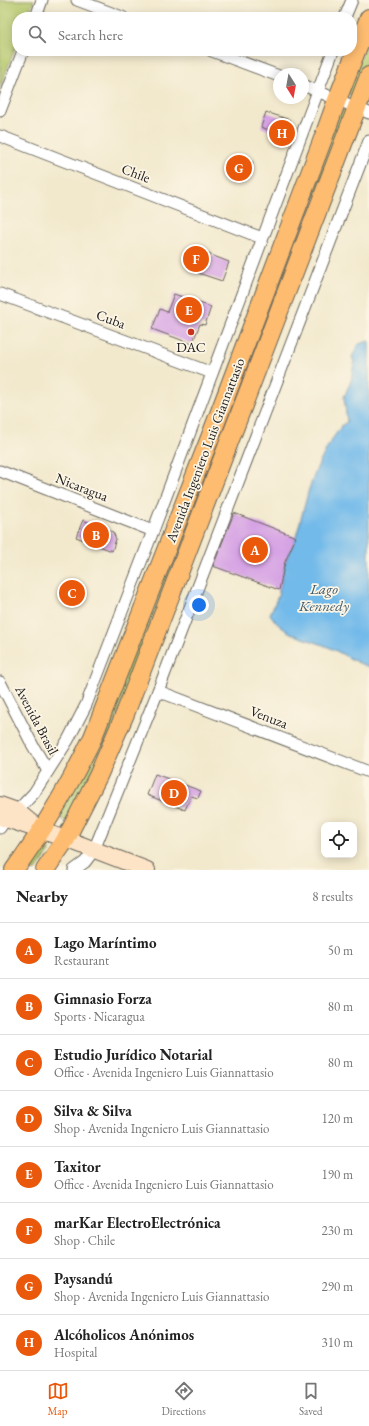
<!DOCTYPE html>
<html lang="en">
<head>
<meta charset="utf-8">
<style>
  :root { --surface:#fff; --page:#f6f6f6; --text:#222; --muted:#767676; --line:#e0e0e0; --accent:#ea580c }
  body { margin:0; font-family:"EB Garamond",serif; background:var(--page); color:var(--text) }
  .controls { position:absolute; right:12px; bottom:12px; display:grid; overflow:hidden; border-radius:8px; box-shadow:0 2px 10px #0003 }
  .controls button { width:36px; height:36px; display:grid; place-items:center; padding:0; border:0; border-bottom:1px solid var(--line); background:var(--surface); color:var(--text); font:20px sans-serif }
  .compass { position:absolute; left:273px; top:68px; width:36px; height:36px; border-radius:50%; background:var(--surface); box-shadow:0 2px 10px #0003; rotate:169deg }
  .you { position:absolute; left:199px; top:605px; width:14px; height:14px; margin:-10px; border:3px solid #fff; border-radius:50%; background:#1a73e8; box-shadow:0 0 0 6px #1a73e833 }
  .badge { display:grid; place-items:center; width:26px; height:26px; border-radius:50%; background:var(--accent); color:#fff; font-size:13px; font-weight:700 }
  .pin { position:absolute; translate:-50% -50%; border:2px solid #fff; box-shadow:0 1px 4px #0006 }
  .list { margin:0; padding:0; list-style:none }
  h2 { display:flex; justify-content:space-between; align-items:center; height:52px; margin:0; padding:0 16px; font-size:17px }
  h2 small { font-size:13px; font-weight:400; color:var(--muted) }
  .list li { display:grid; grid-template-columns:26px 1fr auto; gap:12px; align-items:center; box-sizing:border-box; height:56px; padding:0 16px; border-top:1px solid var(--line) }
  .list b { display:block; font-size:15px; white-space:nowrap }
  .list p { margin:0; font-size:13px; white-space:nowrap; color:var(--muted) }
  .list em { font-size:13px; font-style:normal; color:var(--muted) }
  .icon { flex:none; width:22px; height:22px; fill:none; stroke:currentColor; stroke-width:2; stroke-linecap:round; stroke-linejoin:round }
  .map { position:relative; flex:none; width:369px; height:870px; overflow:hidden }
  .search { position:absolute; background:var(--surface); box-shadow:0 2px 10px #0003; left:12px; right:12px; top:12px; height:44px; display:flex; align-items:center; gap:10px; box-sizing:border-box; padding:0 14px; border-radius:16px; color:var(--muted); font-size:15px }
  .sheet { height:500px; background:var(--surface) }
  nav { display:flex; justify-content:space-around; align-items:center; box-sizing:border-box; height:56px; border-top:1px solid var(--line); background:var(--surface); font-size:11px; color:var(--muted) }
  nav a { display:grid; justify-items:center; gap:2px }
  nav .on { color:var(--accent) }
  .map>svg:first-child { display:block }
  .green { fill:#b4c76a; stroke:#687243 }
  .water { fill:#72baea; stroke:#476b83 }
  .building { fill:#d6a3e4 }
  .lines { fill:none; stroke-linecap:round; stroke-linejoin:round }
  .street-casing { stroke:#67645a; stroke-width:13 }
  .secondary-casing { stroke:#67645a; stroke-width:18 }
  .primary-casing { stroke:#67645a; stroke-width:20 }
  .street { stroke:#fff; stroke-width:11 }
  .secondary { stroke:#fee4c6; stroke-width:16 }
  .primary { stroke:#fdbc70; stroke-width:18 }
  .poi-dot { fill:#c8321e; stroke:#fcf5e5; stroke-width:1.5 }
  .labels { text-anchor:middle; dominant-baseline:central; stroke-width:3.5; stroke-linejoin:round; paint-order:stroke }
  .street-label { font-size:14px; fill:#1c1c1c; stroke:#fcf5e5 }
  .poi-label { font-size:14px; fill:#1c1c1c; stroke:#fcf5e5 }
  .water-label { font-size:15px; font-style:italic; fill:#3e5b6e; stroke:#fcf5e5 }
</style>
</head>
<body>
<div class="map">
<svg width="369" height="870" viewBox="0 0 369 870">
  <rect width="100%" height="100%" fill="#fcf5e5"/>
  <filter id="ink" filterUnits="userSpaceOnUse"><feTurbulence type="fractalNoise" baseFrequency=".025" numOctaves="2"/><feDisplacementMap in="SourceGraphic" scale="8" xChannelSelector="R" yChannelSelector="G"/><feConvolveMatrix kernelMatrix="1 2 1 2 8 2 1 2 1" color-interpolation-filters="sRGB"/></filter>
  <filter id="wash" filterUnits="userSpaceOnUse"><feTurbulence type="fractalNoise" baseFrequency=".012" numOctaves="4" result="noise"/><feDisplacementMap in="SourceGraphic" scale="16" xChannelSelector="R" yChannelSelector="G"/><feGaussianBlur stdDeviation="0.9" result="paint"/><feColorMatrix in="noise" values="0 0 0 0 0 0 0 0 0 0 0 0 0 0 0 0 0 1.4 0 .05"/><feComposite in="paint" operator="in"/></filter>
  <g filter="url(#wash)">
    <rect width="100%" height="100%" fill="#f2e9cd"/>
    <g class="green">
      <path d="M0,0h34l-7,17h-10v26l-17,45z"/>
      <path d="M369,35v26l-13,34 -3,1 -3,-1 -2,-3z"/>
      <path d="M344,110l3,2 -240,631 -41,78 -4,-1 -2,-4 280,-705z"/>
      <path d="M44,845l3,1 3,5 -14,19h-14l17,-23z"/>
    </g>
    <path class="water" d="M369,341v326c-15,-5 -27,-14 -41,-20 -16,-7 -35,-10 -48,-21 -4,-3 -7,-8 -10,-12l8,-18 7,-34 11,-25 13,-48 8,-21 12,-24 13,-19 5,-3 -3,-25 7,-16 3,-19 -2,-5 7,-13z"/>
    <g id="blocks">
      <g class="building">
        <path d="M266,112l24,8 -7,21 -10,-4 1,-5 -13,-5z"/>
        <path d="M233,155l20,7 -7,18 -20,-6z"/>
        <path d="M206,253l23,9 -7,19 -24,-8z"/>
        <path d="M174,294l37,13 -6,18 -5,-1 -8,20 -40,-15 8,-20 7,3z"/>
        <path d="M234,513l62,24 -11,25 -6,28 -66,-24z"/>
        <path d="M83,520l30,12 3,7 -4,12 -36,-14z"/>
        <path d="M155,774l46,17 -3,7 -7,-2 -6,14 -38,-15z"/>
      </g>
    </g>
  </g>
  <g filter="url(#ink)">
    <use href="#blocks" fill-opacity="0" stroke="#67645a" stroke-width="1"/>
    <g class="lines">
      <g class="street-casing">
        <g id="street">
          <path d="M77,0l45,17"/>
          <path d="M36,17l6,-17"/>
          <path d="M345,17l7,-17"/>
          <path d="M212,51l67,25"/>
          <path d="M303,85l66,28"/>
          <path d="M0,111l23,-60"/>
          <path d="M0,136l262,102"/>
          <path d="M0,294l212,79"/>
          <path d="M0,471l153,60"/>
          <path d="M0,682l33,64 15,25"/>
          <path d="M158,691l211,81"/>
          <path d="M0,828l6,-9 11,-8 17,-18 34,-53 18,-35 67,-174 180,-480"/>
          <path d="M74,870l11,-8 9,-12 64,-159 211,-550"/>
        </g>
      </g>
      <g class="secondary-casing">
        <g id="secondary">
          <path d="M0,805l17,6 17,14"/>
          <path d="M0,817l66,22 81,31"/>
        </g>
      </g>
      <g class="primary-casing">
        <g id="primary">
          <path d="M14,870c31,-42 56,-86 79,-133l120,-307 111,-294 13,-36 32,-82"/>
          <path d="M45,870l21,-31 32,-63 27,-62 244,-638"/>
        </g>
      </g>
      <use href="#street" class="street"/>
      <use href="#secondary" class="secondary"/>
      <use href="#primary" class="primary"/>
    </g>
  </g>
  <circle class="poi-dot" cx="191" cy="332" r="4"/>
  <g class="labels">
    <g class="street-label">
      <text transform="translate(136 173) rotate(21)">Chile</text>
      <text transform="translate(111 319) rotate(20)">Cuba</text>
      <text transform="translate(205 450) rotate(-69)">Avenida Ingeniero Luis Giannattasio</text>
      <text transform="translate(82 487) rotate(21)">Nicaragua</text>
      <text transform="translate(269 717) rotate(21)">Venuza</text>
      <text transform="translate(37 720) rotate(62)">Avenida Brasil</text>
    </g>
    <g class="poi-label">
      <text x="191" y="347">DAC</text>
    </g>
    <g class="water-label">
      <text x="324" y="588">Lago<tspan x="324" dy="17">Kennedy</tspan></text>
    </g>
  </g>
</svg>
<div class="controls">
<button><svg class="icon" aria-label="locate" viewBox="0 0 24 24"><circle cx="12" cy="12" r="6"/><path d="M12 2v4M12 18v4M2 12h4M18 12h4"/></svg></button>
</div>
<svg class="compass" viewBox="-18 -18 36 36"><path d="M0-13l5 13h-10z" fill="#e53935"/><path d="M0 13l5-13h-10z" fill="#767676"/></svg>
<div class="you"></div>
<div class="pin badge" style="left:255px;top:550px">A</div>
<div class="pin badge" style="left:96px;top:535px">B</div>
<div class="pin badge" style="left:72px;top:593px">C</div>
<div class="pin badge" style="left:174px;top:793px">D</div>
<div class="pin badge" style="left:189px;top:310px">E</div>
<div class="pin badge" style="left:196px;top:259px">F</div>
<div class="pin badge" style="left:239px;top:168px">G</div>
<div class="pin badge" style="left:282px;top:133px">H</div>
<div class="search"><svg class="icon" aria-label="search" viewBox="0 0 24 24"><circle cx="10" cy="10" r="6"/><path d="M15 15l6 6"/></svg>Search here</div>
</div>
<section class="sheet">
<h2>Nearby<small>8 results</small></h2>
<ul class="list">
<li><span class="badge">A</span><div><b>Lago Maríntimo</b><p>Restaurant</p></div><em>50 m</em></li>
<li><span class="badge">B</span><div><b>Gimnasio Forza</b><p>Sports · Nicaragua</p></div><em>80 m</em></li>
<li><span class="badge">C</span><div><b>Estudio Jurídico Notarial</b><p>Office · Avenida Ingeniero Luis Giannattasio</p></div><em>80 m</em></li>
<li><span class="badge">D</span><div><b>Silva &amp; Silva</b><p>Shop · Avenida Ingeniero Luis Giannattasio</p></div><em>120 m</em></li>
<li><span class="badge">E</span><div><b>Taxitor</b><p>Office · Avenida Ingeniero Luis Giannattasio</p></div><em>190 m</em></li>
<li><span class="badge">F</span><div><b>marKar ElectroElectrónica</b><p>Shop · Chile</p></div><em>230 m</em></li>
<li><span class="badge">G</span><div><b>Paysandú</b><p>Shop · Avenida Ingeniero Luis Giannattasio</p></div><em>290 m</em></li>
<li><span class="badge">H</span><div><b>Alcóholicos Anónimos</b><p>Hospital</p></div><em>310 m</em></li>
</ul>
</section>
<nav>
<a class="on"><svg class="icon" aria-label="map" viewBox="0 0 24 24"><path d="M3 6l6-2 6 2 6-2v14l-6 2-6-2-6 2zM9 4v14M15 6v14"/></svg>Map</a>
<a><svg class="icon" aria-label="directions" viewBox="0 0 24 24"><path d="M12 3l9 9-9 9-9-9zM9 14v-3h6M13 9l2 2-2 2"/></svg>Directions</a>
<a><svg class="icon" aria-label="saved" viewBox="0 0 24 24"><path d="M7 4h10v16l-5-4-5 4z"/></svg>Saved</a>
</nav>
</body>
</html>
